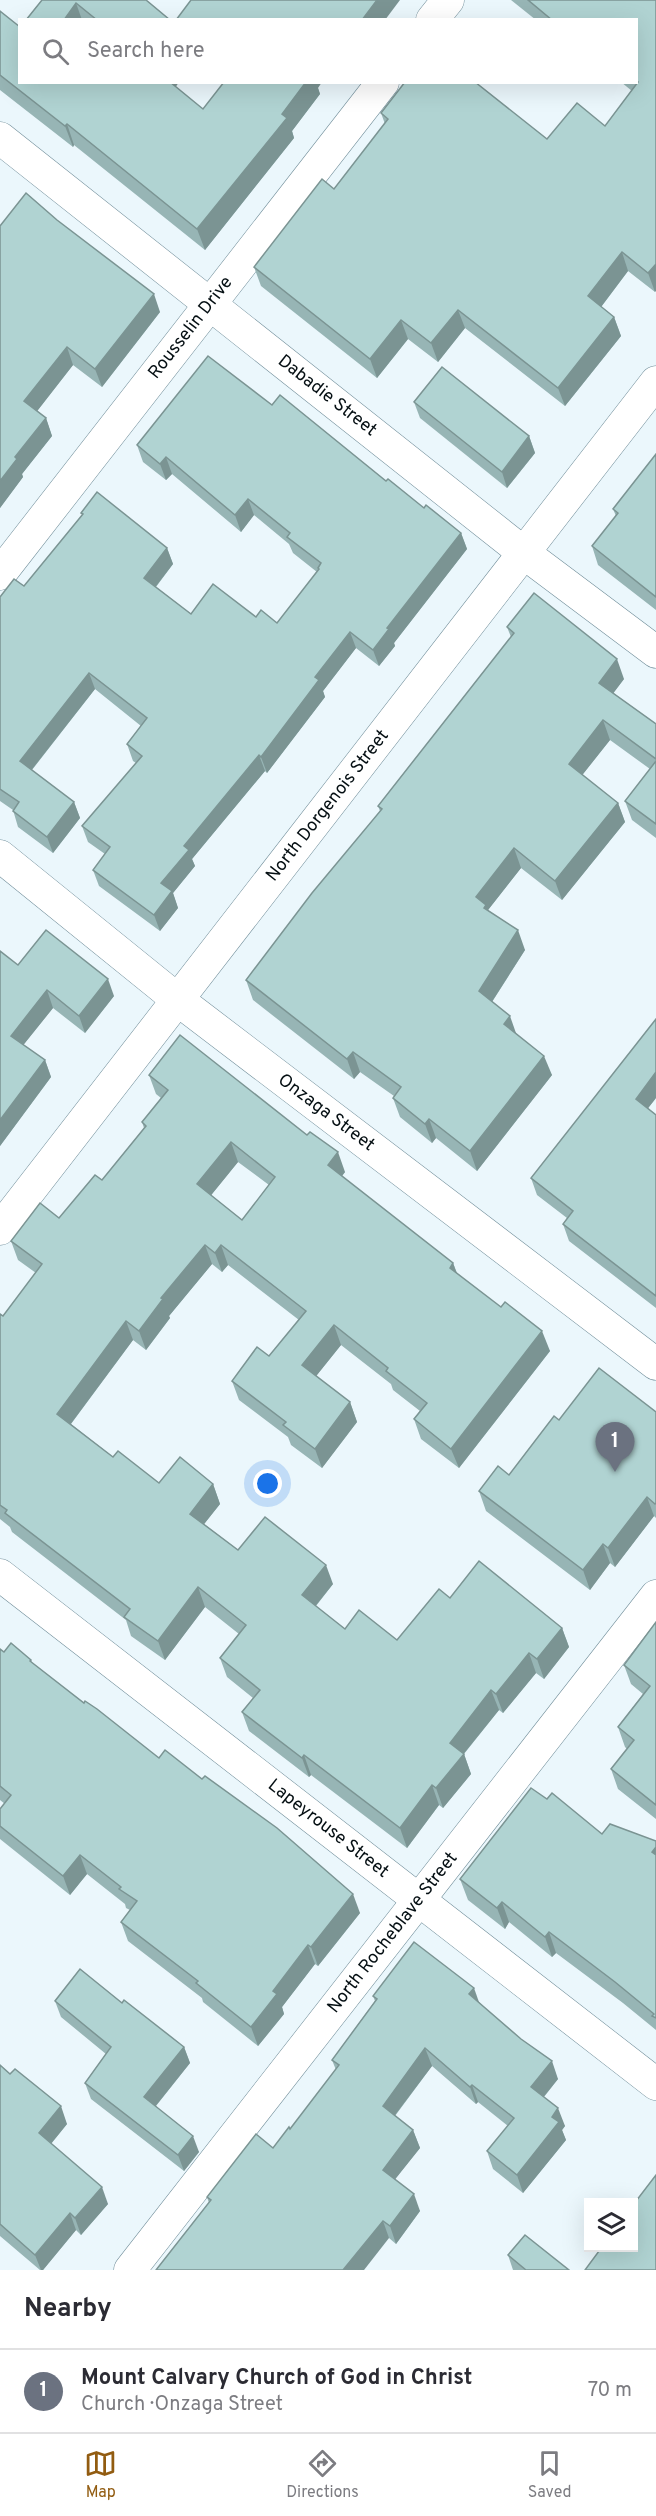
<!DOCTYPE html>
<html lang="en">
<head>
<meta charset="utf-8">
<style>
  :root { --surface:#fff; --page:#f2f2f3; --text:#2b2b33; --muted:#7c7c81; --line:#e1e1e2; --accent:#925c11 }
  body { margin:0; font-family:Overpass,sans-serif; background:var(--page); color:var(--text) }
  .controls { position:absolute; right:18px; bottom:18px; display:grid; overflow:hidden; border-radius:0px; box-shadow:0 6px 24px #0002 }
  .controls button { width:54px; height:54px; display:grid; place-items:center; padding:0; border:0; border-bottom:2px solid var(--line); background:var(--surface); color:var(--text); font:30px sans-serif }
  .you { position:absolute; left:268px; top:1484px; width:21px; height:21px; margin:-15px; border:4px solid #fff; border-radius:50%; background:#1a73e8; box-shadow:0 0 0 9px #1a73e833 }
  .badge { display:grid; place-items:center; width:39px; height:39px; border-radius:50%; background:var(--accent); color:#fff; font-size:20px; font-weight:700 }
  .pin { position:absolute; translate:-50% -50px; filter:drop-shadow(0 2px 3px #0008) }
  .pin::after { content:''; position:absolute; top:32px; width:21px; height:18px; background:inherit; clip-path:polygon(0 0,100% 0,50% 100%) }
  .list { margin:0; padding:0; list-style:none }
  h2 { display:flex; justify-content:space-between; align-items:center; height:78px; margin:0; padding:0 24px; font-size:26px }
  h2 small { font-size:20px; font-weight:400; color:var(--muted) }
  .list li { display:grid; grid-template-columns:39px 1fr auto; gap:18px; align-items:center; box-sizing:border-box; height:84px; padding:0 24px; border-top:2px solid var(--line) }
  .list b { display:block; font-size:22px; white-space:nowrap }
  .list p { margin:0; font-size:20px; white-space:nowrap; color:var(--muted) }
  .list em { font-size:20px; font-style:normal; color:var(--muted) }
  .icon { flex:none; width:33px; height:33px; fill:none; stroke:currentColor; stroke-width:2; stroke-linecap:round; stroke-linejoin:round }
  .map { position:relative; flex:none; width:656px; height:2270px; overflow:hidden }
  .search { position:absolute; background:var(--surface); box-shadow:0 6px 24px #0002; left:18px; right:18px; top:18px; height:66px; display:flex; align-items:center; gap:15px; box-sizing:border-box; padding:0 21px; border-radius:0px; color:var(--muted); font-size:22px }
  .sheet { height:162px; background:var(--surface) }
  nav { display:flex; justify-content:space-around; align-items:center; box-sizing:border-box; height:84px; border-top:2px solid var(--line); background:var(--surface); font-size:16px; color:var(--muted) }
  nav a { display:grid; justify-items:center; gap:3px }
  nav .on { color:var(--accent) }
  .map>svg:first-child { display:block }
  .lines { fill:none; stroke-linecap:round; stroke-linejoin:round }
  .minor-casing { stroke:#708d99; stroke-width:33 }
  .minor { stroke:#fff; stroke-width:32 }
  .wall { fill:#97b5b5; fill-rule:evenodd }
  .shaded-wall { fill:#7b9493 }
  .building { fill:#b0d3d2; stroke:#7b9493; stroke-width:1.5; fill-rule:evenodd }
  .labels { text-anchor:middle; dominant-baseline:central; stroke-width:4.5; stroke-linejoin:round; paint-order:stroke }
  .street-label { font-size:18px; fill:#050f13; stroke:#fff }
</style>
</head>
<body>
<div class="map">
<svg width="656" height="2270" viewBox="0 0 656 2270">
  <rect width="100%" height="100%" fill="#ebf7fc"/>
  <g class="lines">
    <g class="minor-casing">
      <g id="minor">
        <path d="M432,20l16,-20"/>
        <path d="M0,138l524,415 132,99"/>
        <path d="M0,574l383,-492"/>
        <path d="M0,856l178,144 478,364"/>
        <path d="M0,1229l656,-847"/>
        <path d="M0,1575l656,509"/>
        <path d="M130,2270l526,-674"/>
      </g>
    </g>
    <use href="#minor" class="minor"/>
  </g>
  <g class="wall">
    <path d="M42,0h104l24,20h-144z"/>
    <path d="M511,0h145l-1,292 -27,-21 -27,36 13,10 7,19 -56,70 -100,-78 -27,34 -30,-23 -31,39 -116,-92 -7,-19 80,-78 51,-65 -4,-11 22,-28 -1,-3h73l72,57 58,-13 27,-35 -11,-9h15v-62h-100z"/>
    <path d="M0,11l20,71 156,6 27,21 115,-21 2,6 -28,37 2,7 -89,112 -131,-105 -1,2 -73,-57z"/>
    <path d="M0,226l160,86 -58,75 -29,-22 -36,46 9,7 6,18 -30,38 1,3 -23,31z"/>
    <path d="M414,402l115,34 6,17 -28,35 -87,-70z"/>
    <path d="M272,405l114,76 38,27 37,25 6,16 -73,94 1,3 -16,20 -23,-18 -33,43 2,6 -58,76 -2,-2 -73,88 3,7 -22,27 5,15 -18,23 -61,-45 -6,-16 12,-16 -17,-12 -6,-16 54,-63 -3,-2 -6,-17 14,-18 -46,-37 -63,81 42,32 6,16 -27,35 -35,-26 -5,-17 -13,-9v-204l24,-11 58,-71 -1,-2 86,35 6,16 -17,23 35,27 65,3 21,6 40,-51 -24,-19 -4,-9 -35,-29 -13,17 -69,-58 -6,6 -23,-18 -6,-17z"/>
    <path d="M656,454v156l-58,-45 -6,-19 24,-30 -3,-7z"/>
    <path d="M507,627l117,52 -11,14 43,31v114l-24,-18 -7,-19 25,-32 -40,-29 -28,35 36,28 7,19 -63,78 -41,-32 -33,42 37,40 -33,52 24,32 36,41 -75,96 -41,-33 -4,5 -32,-26 -7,-19 1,-2 -34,-24 -6,7 -101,-79 -7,-20 134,-169 -2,-5 133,-169z"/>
    <path d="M18,965l96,31 -29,37 -32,-25 -30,37 22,15 6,17 -51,69z"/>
    <path d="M149,1075l196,97 -3,4 111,87 4,10 93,78 -91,117 -38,-29 -7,-20 6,-8 -27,-21 -2,-6 -50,-39 -25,31 34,26 7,20 -35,46 -31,-23 -3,-8 -49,-37 -7,-19 37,-25 30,-36 -71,-55 -6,7 -10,-8 -43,52 1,2 -24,32 -13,-10 -62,84 42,33 46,26 54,1 7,20 -16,20 34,26 95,34 -17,22 29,23 52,11 53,-42 112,30 7,19 -25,32 -8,-6 -33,40 -4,-3 -35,44 7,20 -28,34 -4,-3 -32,43 -96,-73 -2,2 -60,-46 -7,-19 11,-14 -26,-21 -7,-19 19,-24 -34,-27 -40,53 -34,-24 -5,-16 -114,-88 -2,-5 -10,-8v-205l3,2 33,-43 -18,-13 -7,-19 48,-23 43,-38 42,-52 -2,-6 19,-24 -5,-4zM238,1162l31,23 -27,35 -31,-25z"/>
    <path d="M656,1098l-8,10 8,7v193l-87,-67 -6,-17 4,-6 -30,-23 -6,-17z"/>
    <path d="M656,1412v106l-2,-2 -39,51 -5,-4 -20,27 -104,-79 -7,-20 30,-16 50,-55z"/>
    <path d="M656,1622v197l-38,-30 -7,-20 16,-20 -2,-2 -7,-20 25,-33 -12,-10 -7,-19z"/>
    <path d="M0,1649l4,3 27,8 1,3 52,40 75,55 201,155 -42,53 -3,-2 -33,43 2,7 -26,32 -55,-44 -1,-4 -74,-57 -7,-19 9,-12 -4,-2 -1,-4 -38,-30 -17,21 -70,-56v-30l5,-5 -5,-4z"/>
    <path d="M547,1799l55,35 54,7v189l-33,-27 -67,-50 -4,4 -43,-35 -4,7 -37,-29 -8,-21z"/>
    <path d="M373,1996l106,6 79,77 -14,18 21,29 -3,4 4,10 -43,53 -30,-24 -6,-18 21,-25 -30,-24 -2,2 -44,-38 -37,50 18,14 7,18 -25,31 25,32 -24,33 -7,-6 -180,-35 -2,-6 66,-49 17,-19 46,-59 -4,-10 43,-59z"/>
    <path d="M55,2001l67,2 62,44 6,16 -34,43 43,46 -15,19 -93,-72 -6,-16 21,-29 -45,-37z"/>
    <path d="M0,2065l67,59 -16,20 57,60 -27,31 -5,-5 -33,40h-3l-40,-34z"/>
    <path d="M508,2255l61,15h-56z"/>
  </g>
  <g class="shaded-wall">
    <path d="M377,0h23l-15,20h-23z"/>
    <path d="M76,3l6,17h-18z"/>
    <path d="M164,82h15l-10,15z"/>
    <path d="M306,82h16l-4,6 2,6 -28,37 2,7 -89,112 -8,-21 85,-115z"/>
    <path d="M67,124l7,21 -1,2 -8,-21z"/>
    <path d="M622,252l6,19 -33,44 -7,-19z"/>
    <path d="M656,264v27l-1,1 -7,-19z"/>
    <path d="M154,294l6,18 -58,75 -7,-18z"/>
    <path d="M458,310l7,18 -27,34 -7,-19z"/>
    <path d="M614,317l7,19 -56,70 -7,-18z"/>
    <path d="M401,320l7,19 -31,39 -7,-19z"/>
    <path d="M67,347l6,18 -42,54 -7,-18z"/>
    <path d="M46,418l6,18 -30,38 1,3 -23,31v-27l15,-24z"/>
    <path d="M529,436l6,17 -28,35 -5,-16z"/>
    <path d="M166,457l6,17 -6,6 -6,-16z"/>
    <path d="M248,499l6,16 -13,17 -6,-17z"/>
    <path d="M461,533l6,16 -73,94 1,3 -16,20 -6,-16 14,-22z"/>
    <path d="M167,548l6,16 -23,30 -6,-16z"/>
    <path d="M350,632l6,16 -33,43 2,6 -58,76 -6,-16 54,-80z"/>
    <path d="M617,659l7,20 -18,24 -7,-20z"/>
    <path d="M89,673l6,16 -69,88 -6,-16z"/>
    <path d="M603,720l7,20 -34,43 -7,-19z"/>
    <path d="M259,755l6,16 -73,88 3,7 -22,27 5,15 -18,23 -6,-16 7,-32 23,-37z"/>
    <path d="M74,802l6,16 -27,35 -6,-16z"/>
    <path d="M618,803l7,19 -63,78 -7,-19z"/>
    <path d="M514,848l7,20 -33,42 5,14 -17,-27z"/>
    <path d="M518,930l7,20 -39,61 -7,-20z"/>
    <path d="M108,979l6,17 -29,37 -6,-17z"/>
    <path d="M47,990l6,18 -36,45 -6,-17z"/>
    <path d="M510,1016l7,20 -13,-12z"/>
    <path d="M353,1052l7,20 -6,7 -7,-20z"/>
    <path d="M544,1056l8,19 -75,96 -7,-20z"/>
    <path d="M45,1060l6,17 -51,69v-26z"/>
    <path d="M656,1072v26l-14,18 -6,-17z"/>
    <path d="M429,1119l7,19 -4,5 -7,-19z"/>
    <path d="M231,1142l7,20 -34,42 -7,-20z"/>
    <path d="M338,1152l7,20 -10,13 -7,-20z"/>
    <path d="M205,1245l7,19 -43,52 1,2 -24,32 -7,-19 22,-33z"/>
    <path d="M221,1245l7,20 -6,7 -7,-19z"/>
    <path d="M453,1263l7,19 -10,-14z"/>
    <path d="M126,1321l7,19 -69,93 -7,-19z"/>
    <path d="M334,1325l7,20 -32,40 -7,-20z"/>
    <path d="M542,1331l8,20 -91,117 -8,-19z"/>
    <path d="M350,1402l7,20 -35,46 -7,-19z"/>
    <path d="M213,1484l7,20 -23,29 -7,-19z"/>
    <path d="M647,1497l7,19 -39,51 -7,-19z"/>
    <path d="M603,1544l7,19 -20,27 -7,-20z"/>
    <path d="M326,1565l7,19 -24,30 -7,-19z"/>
    <path d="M198,1587l7,20 -40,53 -7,-19z"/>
    <path d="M562,1628l7,19 -25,32 -7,-20z"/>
    <path d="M529,1653l7,20 -33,40 -7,-19z"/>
    <path d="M491,1690l8,20 -42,52 -7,-19z"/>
    <path d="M464,1754l7,20 -28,34 -7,-20z"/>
    <path d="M304,1755l7,20 -2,2 -7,-19z"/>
    <path d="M432,1785l7,20 -32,43 -7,-20z"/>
    <path d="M656,1847v17l-4,-12z"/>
    <path d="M80,1855l7,19 -17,21 -7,-19z"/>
    <path d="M353,1894l7,19 -42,53 -7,-19z"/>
    <path d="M502,1902l7,20 -4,7 -8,-21z"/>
    <path d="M549,1932l7,21 -4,4 -7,-20z"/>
    <path d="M308,1945l7,19 -33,43 2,7 -26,32 -7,-19 22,-36z"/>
    <path d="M474,1988l6,17 -11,-11z"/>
    <path d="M184,2047l6,16 -40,50 -6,-16z"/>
    <path d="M425,2048l7,18 -43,57 -6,-17z"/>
    <path d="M552,2061l6,18 -21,26 -6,-18z"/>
    <path d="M472,2085l6,17 -2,2 -6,-17z"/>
    <path d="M61,2106l6,18 -22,27 -6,-18z"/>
    <path d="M558,2108l7,18 -3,4 4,10 -43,53 -6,-18 35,-58z"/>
    <path d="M413,2130l7,18 -31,39 -6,-17z"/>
    <path d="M193,2136l6,16 -15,19 -6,-16z"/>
    <path d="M102,2187l6,17 -27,31 -6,-17z"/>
    <path d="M414,2194l6,17 -24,33 -6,-18z"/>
    <path d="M70,2213l6,17 -33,40h-2l-6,-15z"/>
    <path d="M383,2221l6,17 -25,32h-21z"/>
  </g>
  <g class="building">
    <path d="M42,0h104l24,20h-73l-21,-17 -12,17h-38z"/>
    <path d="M191,0h186l-15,20h-186z"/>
    <path d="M528,0h128v264l-8,9 -26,-21 -34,44 26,21 -56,71 -100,-78 -27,33 -30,-23 -31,39 -116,-92 68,-88 12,10 54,-70 -7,-6 24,-31h70l72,57 30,-36 28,23 33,-44 -2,-1v-61h-84z"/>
    <path d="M0,11l20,16v55h150l33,27 21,-27h82l-24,32 5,4 -90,111 -130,-105 -2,2 -65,-51z"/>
    <path d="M26,193l31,27 97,74 -59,75 -28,-22 -43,54 22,17 -31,39 2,2 -17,22v-255z"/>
    <path d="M208,356l64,49 8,-10 106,86 2,-2 36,29 2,-3 35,28 -74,95 2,1 -16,21 -23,-18 -35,45 4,3 -58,77 -2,-2 -75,91 5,4 -28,33 11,8 -18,24 -61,-45 17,-23 -28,-21 60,-70 -15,-12 20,-26 -58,-45 -69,88 54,41 -27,35 -34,-26 6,-9 -19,-13v-192l14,-18 10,7 59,-72 -2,-1 16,-21 70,56 -23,30 47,36 22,-30 43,33 5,-7 16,13 42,-54 -1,-1 3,-5 -34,-26 3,-4 -42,-34 -13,16 -69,-58 -6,7 -23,-19z"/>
    <path d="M442,367l87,69 -27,36 -88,-70z"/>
    <path d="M656,454v143l-64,-51 26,-33 -5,-4z"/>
    <path d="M534,593l83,66 -18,24 57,41v35l-53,-39 -34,44 49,39 -63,78 -41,-33 -38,49 10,8 -2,3 34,22 -39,61 31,25 -6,8 40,32 -74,95 -41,-32 -4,5 -32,-26 8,-11 -48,-35 -6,7 -101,-79 66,-87 70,-84 -4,-3 136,-173 -7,-6z"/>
    <path d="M656,761v63l-31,-23z"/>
    <path d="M46,930l62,49 -29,37 -32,-26 -36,46 34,24 -45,60v-169l18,14z"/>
    <path d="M656,1019v53l-20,27 20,16v181l-93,-72 10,-13 -42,-33z"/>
    <path d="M180,1035l127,100 3,-3 28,20 -10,13 125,98 -3,5 51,39 4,-5 37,29 -91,118 -37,-30 13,-16 -41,-32 2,-3 -54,-43 -32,40 48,37 -35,47 -32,-24 3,-3 -54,-41 25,-34 12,9 37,-45 -85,-66 -6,8 -10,-8 -44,53 2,1 -24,32 -13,-10 -69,93 56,43 5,-6 41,32 21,-26 33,27 -23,30 48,36 27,-33 61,48 -24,30 43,34 14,-19 38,30 42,-51 11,9 29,-37 83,67 -25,31 -8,-6 -33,41 -5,-4 -41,53 14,11 -28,34 -4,-3 -32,43 -96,-73 -2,3 -60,-46 18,-22 -40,-32 26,-33 -48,-38 -40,54 -34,-24 6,-8 -125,-96 2,-3 -7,-5v-191l3,2 39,-52 -31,-23 29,-38 19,15 36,-43 7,5 44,-54 -4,-4 26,-32 -19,-15zM231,1142l44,35 -33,43 -45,-36z"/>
    <path d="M599,1368l57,44v91l-1,1 -8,-7 -39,51 -5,-4 -20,26 -104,-79 19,-25 11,9 45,-59 5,4z"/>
    <path d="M656,1622v183l-45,-36 23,-29 -16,-13 32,-41 -26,-21z"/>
    <path d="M11,1643l20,17 -1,1 54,42 1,-2 12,8 62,49 6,-8 37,29 3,-3 72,52 76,66 -42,53 -3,-2 -35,46 4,3 -26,33 -55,-44 2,-2 -77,-59 16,-21 -18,-12 2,-2 -41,-32 -17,21 -63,-50v-17l11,-14 -11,-9v-137l4,3z"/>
    <path d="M531,1788l16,11 5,-6 50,41 8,-10 46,17v6l-4,5 4,3v163l-4,-2 2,-2 -39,-32 -66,-50 -4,5 -43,-35 -5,6 -37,-29z"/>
    <path d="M414,1942l60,46 -5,6 52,45 31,22 -21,26 27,21 -6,9 7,5 -42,53 -30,-24 27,-33 -42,-33 -2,2 -45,-39 -42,58 30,24 -30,40 31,24 -24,32 -7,-5 -40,49h-187l55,-70 -4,-3 49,-63 17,14 16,-21 1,2 49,-64 -7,-5 45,-61 -4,-3z"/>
    <path d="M80,1969l42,34 2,-3 60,47 -40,50 49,39 -15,19 -93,-72 26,-36 -56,-46z"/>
    <path d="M0,2065l10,9 5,-5 46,37 -22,27 63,54 -27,31 -5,-5 -35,42 -35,-31z"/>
    <path d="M656,2175v95h-71l17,-23h31v-42z"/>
    <path d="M525,2235l44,35h-43l-18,-15z"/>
  </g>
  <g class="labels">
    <g class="street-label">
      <text transform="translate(191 328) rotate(-52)">Rousselin Drive</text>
      <text transform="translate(327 396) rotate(38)">Dabadie Street</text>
      <text transform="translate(328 806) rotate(-52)">North Dorgenois Street</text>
      <text transform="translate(326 1113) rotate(37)">Onzaga Street</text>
      <text transform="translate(328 1829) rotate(38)">Lapeyrouse Street</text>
      <text transform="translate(393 1933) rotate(-52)">North Rocheblave Street</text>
    </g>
  </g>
</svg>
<div class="controls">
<button><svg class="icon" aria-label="layers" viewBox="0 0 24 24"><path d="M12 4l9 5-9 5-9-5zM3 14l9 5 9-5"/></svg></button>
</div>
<div class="you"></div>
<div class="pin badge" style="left:615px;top:1472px;background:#6b7280">1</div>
<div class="search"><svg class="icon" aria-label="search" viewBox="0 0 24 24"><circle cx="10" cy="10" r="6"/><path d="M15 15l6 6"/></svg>Search here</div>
</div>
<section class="sheet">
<h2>Nearby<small></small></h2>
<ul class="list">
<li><span class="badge" style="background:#6b7280">1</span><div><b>Mount Calvary Church of God in Christ</b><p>Church · Onzaga Street</p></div><em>70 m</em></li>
</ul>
</section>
<nav>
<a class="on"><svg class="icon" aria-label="map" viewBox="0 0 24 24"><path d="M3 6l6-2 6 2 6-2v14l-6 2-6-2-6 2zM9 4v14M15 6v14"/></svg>Map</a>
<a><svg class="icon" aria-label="directions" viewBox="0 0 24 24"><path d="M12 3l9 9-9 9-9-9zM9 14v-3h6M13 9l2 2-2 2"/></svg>Directions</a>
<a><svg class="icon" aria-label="saved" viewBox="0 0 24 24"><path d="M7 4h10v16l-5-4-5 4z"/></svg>Saved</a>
</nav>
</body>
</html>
